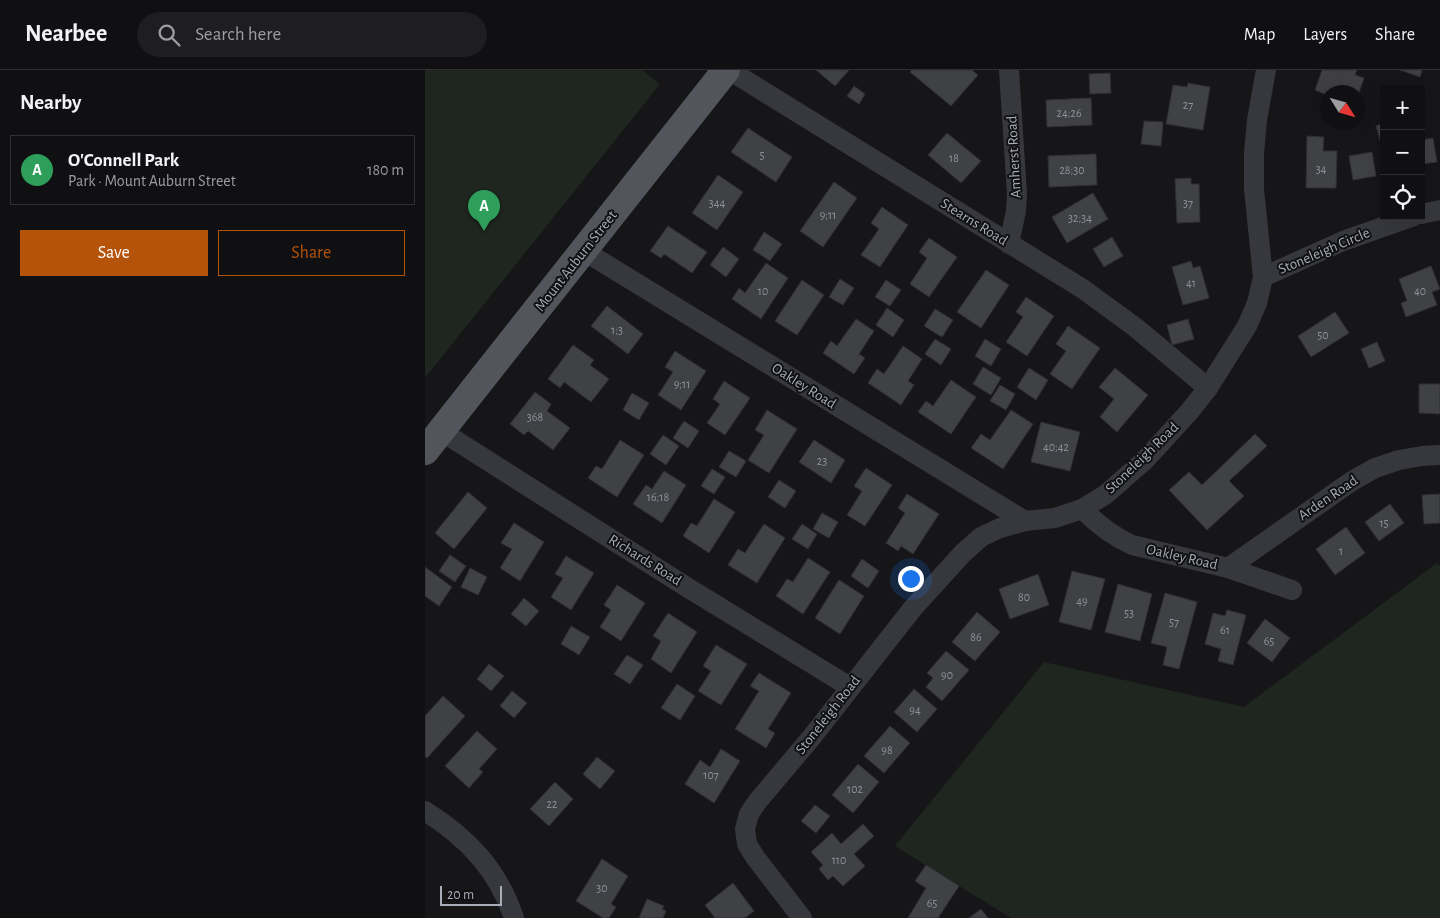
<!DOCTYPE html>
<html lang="en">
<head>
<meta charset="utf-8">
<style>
  :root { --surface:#101012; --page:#1e1e20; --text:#f1f3f6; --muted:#9c9d9f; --line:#303032; --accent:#b45309 }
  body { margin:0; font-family:"Alegreya Sans",sans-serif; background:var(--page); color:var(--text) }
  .controls { position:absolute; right:15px; top:15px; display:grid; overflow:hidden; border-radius:0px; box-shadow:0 5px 20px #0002 }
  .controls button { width:45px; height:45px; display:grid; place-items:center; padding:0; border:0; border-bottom:1px solid var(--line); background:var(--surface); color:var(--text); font:25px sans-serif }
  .compass { position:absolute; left:895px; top:15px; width:45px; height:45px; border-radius:50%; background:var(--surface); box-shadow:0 5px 20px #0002; rotate:127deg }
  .scale { position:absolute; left:15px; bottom:12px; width:62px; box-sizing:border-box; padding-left:5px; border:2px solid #a8adb8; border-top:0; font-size:14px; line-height:18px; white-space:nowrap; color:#a8adb8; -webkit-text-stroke:4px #111113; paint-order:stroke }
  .you { position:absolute; left:485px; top:508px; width:18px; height:18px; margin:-12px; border:4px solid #fff; border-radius:50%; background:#1a73e8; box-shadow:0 0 0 8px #1a73e833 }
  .badge { display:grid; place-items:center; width:32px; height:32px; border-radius:50%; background:var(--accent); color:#fff; font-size:16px; font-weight:700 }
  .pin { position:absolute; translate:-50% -41px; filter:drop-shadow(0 1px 2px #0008) }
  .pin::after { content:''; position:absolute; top:26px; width:18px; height:15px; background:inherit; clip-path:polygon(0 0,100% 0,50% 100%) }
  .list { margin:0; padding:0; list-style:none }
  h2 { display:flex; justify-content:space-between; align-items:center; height:65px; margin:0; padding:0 20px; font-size:21px }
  h2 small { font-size:16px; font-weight:400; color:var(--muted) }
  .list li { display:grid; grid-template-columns:32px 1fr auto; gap:15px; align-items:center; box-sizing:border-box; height:70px; margin:0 10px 10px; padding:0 10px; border:1px solid var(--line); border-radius:0px }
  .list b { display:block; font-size:19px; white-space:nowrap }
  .list p { margin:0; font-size:16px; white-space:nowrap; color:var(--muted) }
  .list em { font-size:16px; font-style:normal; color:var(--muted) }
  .actions { display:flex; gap:10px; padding:15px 20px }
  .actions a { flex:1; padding:11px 0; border:1px solid var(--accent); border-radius:0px; text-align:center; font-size:18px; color:var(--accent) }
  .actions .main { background:var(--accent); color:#fff }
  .icon { flex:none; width:28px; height:28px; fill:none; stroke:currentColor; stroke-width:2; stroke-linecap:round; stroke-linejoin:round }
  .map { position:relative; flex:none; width:1015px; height:848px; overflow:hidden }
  header { display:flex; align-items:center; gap:30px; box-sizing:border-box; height:70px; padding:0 25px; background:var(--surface); border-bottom:1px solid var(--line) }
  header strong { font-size:24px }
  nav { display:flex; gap:28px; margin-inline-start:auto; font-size:18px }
  .search { width:350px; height:45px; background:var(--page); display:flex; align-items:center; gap:12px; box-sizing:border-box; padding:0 18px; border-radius:28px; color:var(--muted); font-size:19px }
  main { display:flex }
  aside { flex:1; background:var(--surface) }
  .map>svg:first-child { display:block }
  .green { fill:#1e261f }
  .building { fill:#404145; stroke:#303034 }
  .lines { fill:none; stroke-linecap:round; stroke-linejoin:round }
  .street { stroke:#37383d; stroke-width:20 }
  .primary { stroke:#53555c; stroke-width:28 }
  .labels { text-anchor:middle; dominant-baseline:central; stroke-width:4; stroke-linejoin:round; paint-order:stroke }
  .number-label { font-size:12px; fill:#8e929b }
  .street-label { font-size:15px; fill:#a8adb8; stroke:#111113 }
</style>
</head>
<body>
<header>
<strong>Nearbee</strong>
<div class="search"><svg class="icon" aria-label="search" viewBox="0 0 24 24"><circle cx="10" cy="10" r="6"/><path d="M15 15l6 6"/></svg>Search here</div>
<nav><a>Map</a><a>Layers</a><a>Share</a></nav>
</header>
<main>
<aside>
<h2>Nearby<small></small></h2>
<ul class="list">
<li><span class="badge" style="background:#2e9e5b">A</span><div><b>O'Connell Park</b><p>Park · Mount Auburn Street</p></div><em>180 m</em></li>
</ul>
<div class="actions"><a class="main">Save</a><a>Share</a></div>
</aside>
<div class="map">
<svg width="1015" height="848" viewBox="0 0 1015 848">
  <rect width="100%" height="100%" fill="#161618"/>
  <g class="green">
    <path d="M0,0h217l18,14 -235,294z"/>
    <path d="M1012,493l3,3v352h-429l-116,-72 149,-184 200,45z"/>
  </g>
  <g class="building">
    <path d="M391,0h33l-14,16z"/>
    <path d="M487,0h60l6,5 -27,31 -41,-34z"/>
    <path d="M897,0h35l-2,5 9,3 -7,20v-6h-30v3l-12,-5z"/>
    <path d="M975,0h22l-2,7z"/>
    <path d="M685,3l1,20 -21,1 -1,-20z"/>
    <path d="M763,13l22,4 -7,43 -37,-6 7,-39 14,2z"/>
    <path d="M429,16l11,8 -6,10 -12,-8z"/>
    <path d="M666,28l1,27 -45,2 -1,-27z"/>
    <path d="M719,51l19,1 -2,24 -20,-2z"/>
    <path d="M959,53v23l-2,1 -6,-21z"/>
    <path d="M323,58l44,29 -16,25 -45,-30z"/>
    <path d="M522,63l34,28 -20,22 -33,-28z"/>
    <path d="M882,66l17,1 -1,14h14l-1,37h-30z"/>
    <path d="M1008,68l4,24 -16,2v-24z"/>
    <path d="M947,82l4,24 -23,4 -4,-24z"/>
    <path d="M671,84l1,31 -48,2 -1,-31z"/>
    <path d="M293,105l25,17 -26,38 -25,-17z"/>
    <path d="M766,108v6h8l1,38 -23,1 -2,-44z"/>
    <path d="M409,112l23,16 -34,49 -23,-16z"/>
    <path d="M668,123l15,26 -41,24 -15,-26z"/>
    <path d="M457,137l26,18 -28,42 -19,-12 18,-26 -8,-6z"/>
    <path d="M243,156l39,26 -15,21 -28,-19 -3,4 -11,-7z"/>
    <path d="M339,162l18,12 -12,17 -17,-11z"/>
    <path d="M687,167l11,19 -19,11 -11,-18z"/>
    <path d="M504,168l28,19 -28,40 -19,-13 17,-26 -8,-6z"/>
    <path d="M298,177l16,12 -13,18 -16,-12z"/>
    <path d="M766,191l2,7 7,-2 9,32 -26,7 -11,-38z"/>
    <path d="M341,193l22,15 -27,41 -29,-20 7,-11 6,5z"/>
    <path d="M1006,196l9,23 -8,3 5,13 -31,12 -5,-14 6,-2 -8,-22z"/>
    <path d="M561,200l23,15 -28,43 -24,-16z"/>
    <path d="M415,209l14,9 -11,17 -14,-8z"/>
    <path d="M377,210l22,15 -27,40 -22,-14z"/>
    <path d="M461,210l15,10 -11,16 -15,-9z"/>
    <path d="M601,227l28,19 -27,40 -21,-14 17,-25 -7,-5z"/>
    <path d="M182,236l36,28 -15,20 -37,-28z"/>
    <path d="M462,238l17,12 -11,17 -17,-12z"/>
    <path d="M510,239l18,11 -11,17 -18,-11z"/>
    <path d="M910,242l14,21 -38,24 -13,-21z"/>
    <path d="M431,249l18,12 -15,23 6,4 -11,16 -31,-21 8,-12 6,5z"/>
    <path d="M763,249l6,20 -22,6 -5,-20z"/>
    <path d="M643,256l32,22 -28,41 -22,-15 16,-23 -10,-7z"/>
    <path d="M510,269l16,10 -10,16 -16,-11z"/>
    <path d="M560,269l16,10 -10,17 -16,-10z"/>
    <path d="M952,272l8,19 -16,7 -8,-19z"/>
    <path d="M148,275l21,15 -4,5 19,14 -18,23 -27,-20 -4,6 -12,-9z"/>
    <path d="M478,276l19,13 -14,22 6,4 -13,20 -33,-22 9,-14 7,5z"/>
    <path d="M250,281l31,20 -25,39 -23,-15 15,-23 -8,-5z"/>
    <path d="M558,297l18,11 -10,17 -18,-11z"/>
    <path d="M604,298l19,12 -12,20 -19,-13z"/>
    <path d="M690,298l33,27 -31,37 -17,-15 14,-18 -15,-12z"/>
    <path d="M526,310l25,17 -25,37 -33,-22 8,-11 7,5z"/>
    <path d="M299,311l26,17 -25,37 -18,-12 13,-19 -7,-5z"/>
    <path d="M994,314h21v30l-21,-1z"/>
    <path d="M575,315l15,9 -9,16 -16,-9z"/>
    <path d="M110,322l16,12 -4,7 23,17 -17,22 -25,-19 -4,4 -14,-11z"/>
    <path d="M207,323l17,10 -10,17 -16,-10z"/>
    <path d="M342,340l30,19 -28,44 -21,-13 16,-25 -9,-5z"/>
    <path d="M586,340l22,14 -30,45 -32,-21 10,-14 9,6z"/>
    <path d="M259,351l15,10 -11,17 -15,-10z"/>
    <path d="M616,352l39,10 -10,39 -39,-9z"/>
    <path d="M830,364l12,12 -38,35 15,15 -37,34 -38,-40 20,-18 13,13z"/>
    <path d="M238,365l16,11 -13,19 -16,-11z"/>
    <path d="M195,370l24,15 -27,42 -29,-19 8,-12 6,3z"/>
    <path d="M389,370l31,20 -14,23 -32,-21z"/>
    <path d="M304,381l17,10 -10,16 -17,-10z"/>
    <path d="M441,398l26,17 -27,41 -18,-11 15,-24 -8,-5z"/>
    <path d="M287,399l13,8 -11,17 -13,-8z"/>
    <path d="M239,401l22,14 -24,38 -29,-19 13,-19 6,4z"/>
    <path d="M354,410l17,11 -11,17 -17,-11z"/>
    <path d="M43,422l19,16 -33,41 -19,-16z"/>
    <path d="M482,424l32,20 -26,40 -12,-8 -3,5 -12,-8 19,-30 -7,-5z"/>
    <path d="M1015,424v29l-16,1 -2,-29z"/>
    <path d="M289,429l21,13 -26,41 -26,-17 8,-13 6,3z"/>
    <path d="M965,434l14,19 -25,18 -14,-19z"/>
    <path d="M397,443l16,9 -9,16 -16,-9z"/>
    <path d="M89,453l30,19 -24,39 -20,-13 12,-19 -11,-6z"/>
    <path d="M339,454l21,14 -28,45 -29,-18 10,-16 7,4z"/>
    <path d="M377,454l15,10 -9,15 -16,-10z"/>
    <path d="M921,457l19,26 -30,22 -19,-26z"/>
    <path d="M25,485l16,11 -11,16 -16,-11z"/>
    <path d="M141,486l28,17 -23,37 -20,-13 12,-19 -8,-4z"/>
    <path d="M383,488l22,14 -27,42 -27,-18 11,-17 6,3z"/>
    <path d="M437,489l17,12 -11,17 -17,-12z"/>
    <path d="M0,497l27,20 -13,19 -14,-10z"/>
    <path d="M45,498l17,9 -9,18 -17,-8z"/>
    <path d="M647,501l33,8 -14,51 -32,-8z"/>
    <path d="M613,504l11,31 -39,14 -11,-30z"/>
    <path d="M414,510l25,16 -24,38 -25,-16z"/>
    <path d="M693,514l34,10 -12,47 -35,-9z"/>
    <path d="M192,515l28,18 -24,38 -21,-14 11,-17 -7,-5z"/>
    <path d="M740,523l32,9 -18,67 -16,-4 4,-18 -16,-4z"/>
    <path d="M99,528l15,13 -13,15 -15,-12z"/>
    <path d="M802,540l19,5 -13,50 -15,-4 3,-12 -16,-5 8,-31 12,3z"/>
    <path d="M552,542l23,20 -25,29 -23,-19z"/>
    <path d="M243,543l29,19 -26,41 -20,-14 10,-18 -8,-5z"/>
    <path d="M840,549l25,19 -18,24 -25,-19z"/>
    <path d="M146,556l19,11 -11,18 -18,-11z"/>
    <path d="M291,575l31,19 -26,41 -23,-14 13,-20 -8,-5z"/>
    <path d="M521,581l23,19 -27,31 -16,-14 7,-9 -6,-5z"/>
    <path d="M202,585l16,10 -13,19 -16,-10z"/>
    <path d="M64,594l15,12 -13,15 -14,-12z"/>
    <path d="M334,603l32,20 -23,36 7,4 -9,15 -31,-19 24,-38 -9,-5z"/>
    <path d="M252,614l18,12 -15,24 -19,-12z"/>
    <path d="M489,619l23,20 -20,23 -23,-20z"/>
    <path d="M87,621l15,12 -13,15 -14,-12z"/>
    <path d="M18,626l22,20 -38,42 -2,-2v-40z"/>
    <path d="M465,656l20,17 -26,30 -20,-17z"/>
    <path d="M52,661l20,18 -18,20 4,3 -14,16 -24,-22z"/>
    <path d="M296,679l19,12 -26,42 -29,-19 15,-24 10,7z"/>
    <path d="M172,687l18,14 -15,18 -17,-15z"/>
    <path d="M433,694l21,18 -26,31 -21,-18z"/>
    <path d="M130,712l18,17 -24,27 -19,-17z"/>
    <path d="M390,735l15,11 -14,17 -15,-12z"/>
    <path d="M438,754l11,12 -20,18 11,12 -22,20 -10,-10 -5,4 -9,-11 4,-4 -12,-13 21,-19 9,11z"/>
    <path d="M177,789l26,17 -17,28 5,3 -7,11h-6l-27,-17z"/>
    <path d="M501,795l33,21 -21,32h-30l18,-30 -11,-7z"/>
    <path d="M308,813l21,28 -9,7h-30l-10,-13z"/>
    <path d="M222,829l17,7 -2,3 4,2 -3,7h-24z"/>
    <path d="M556,839l7,9h-19z"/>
  </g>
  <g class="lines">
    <g class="street">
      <path d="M304,0l354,219 52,38 73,61"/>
      <path d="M584,0l8,124 -1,17 -7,33"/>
      <path d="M996,144l19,-4"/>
      <path d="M159,181l441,270"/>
      <path d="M838,207l80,-36 71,-25"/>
      <path d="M16,361l244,155 165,101"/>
      <path d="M657,439c15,15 30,27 50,36l96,23 64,22"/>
      <path d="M803,498l124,-87 23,-13 24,-8 23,-4 18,-1"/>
      <path d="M0,741c43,27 73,59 89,107"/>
      <path d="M377,848l-47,-61 -8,-13 -2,-15 4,-15 8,-12 54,-64 102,-130 50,-55 18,-16 19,-9 25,-7 30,-3 27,-9 23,-14 40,-35 44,-48 19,-24 39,-62 10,-23 6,-26 -9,-88v-36l3,-33 9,-50"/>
    </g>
    <path class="primary" d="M0,381l301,-381"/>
  </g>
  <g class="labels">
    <g class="number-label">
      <text x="763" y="35">27</text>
      <text x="644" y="43">24;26</text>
      <text x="337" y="85">5</text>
      <text x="529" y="88">18</text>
      <text x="896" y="99">34</text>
      <text x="647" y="100">28;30</text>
      <text x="292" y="133">344</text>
      <text x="763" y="133">37</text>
      <text x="403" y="145">9;11</text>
      <text x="655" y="148">32;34</text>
      <text x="766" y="213">41</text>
      <text x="338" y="221">10</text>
      <text x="995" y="221">40</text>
      <text x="192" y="260">1;3</text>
      <text x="898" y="265">50</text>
      <text x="257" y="314">9;11</text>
      <text x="110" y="347">368</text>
      <text x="631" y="377">40;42</text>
      <text x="397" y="391">23</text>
      <text x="233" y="427">16;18</text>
      <text x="959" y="453">15</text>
      <text x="916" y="481">1</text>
      <text x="599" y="527">80</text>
      <text x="657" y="531">49</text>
      <text x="704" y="543">53</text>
      <text x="749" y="552">57</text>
      <text x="800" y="560">61</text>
      <text x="551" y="567">86</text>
      <text x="844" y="571">65</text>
      <text x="522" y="605">90</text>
      <text x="490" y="640">94</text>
      <text x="462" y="680">98</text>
      <text x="286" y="705">107</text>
      <text x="430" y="719">102</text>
      <text x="127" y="734">22</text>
      <text x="414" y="790">110</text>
      <text x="177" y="818">30</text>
      <text x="507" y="833">65</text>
    </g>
    <g class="street-label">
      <text transform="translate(589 87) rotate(-93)">Amherst Road</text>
      <text transform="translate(549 152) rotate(32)">Stearns Road</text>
      <text transform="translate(899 181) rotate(-23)">Stoneleigh Circle</text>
      <text transform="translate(151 191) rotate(-52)">Mount Auburn Street</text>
      <text transform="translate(379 316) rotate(32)">Oakley Road</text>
      <text transform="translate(717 388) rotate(-44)">Stoneleigh Road</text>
      <text transform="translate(903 428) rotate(-34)">Arden Road</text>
      <text transform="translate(757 487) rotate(13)">Oakley Road</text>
      <text transform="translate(220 490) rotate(32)">Richards Road</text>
      <text transform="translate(403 645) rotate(-52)">Stoneleigh Road</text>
    </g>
  </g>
</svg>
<div class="controls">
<button>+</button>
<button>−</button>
<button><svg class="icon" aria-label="locate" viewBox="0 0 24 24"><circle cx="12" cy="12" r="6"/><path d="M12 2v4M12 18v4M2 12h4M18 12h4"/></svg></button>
</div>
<svg class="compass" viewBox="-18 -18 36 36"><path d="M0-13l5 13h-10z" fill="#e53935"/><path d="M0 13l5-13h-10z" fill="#9c9d9f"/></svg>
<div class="scale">20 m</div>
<div class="you"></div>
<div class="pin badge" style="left:59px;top:161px;background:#2e9e5b">A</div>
</div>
</main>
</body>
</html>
